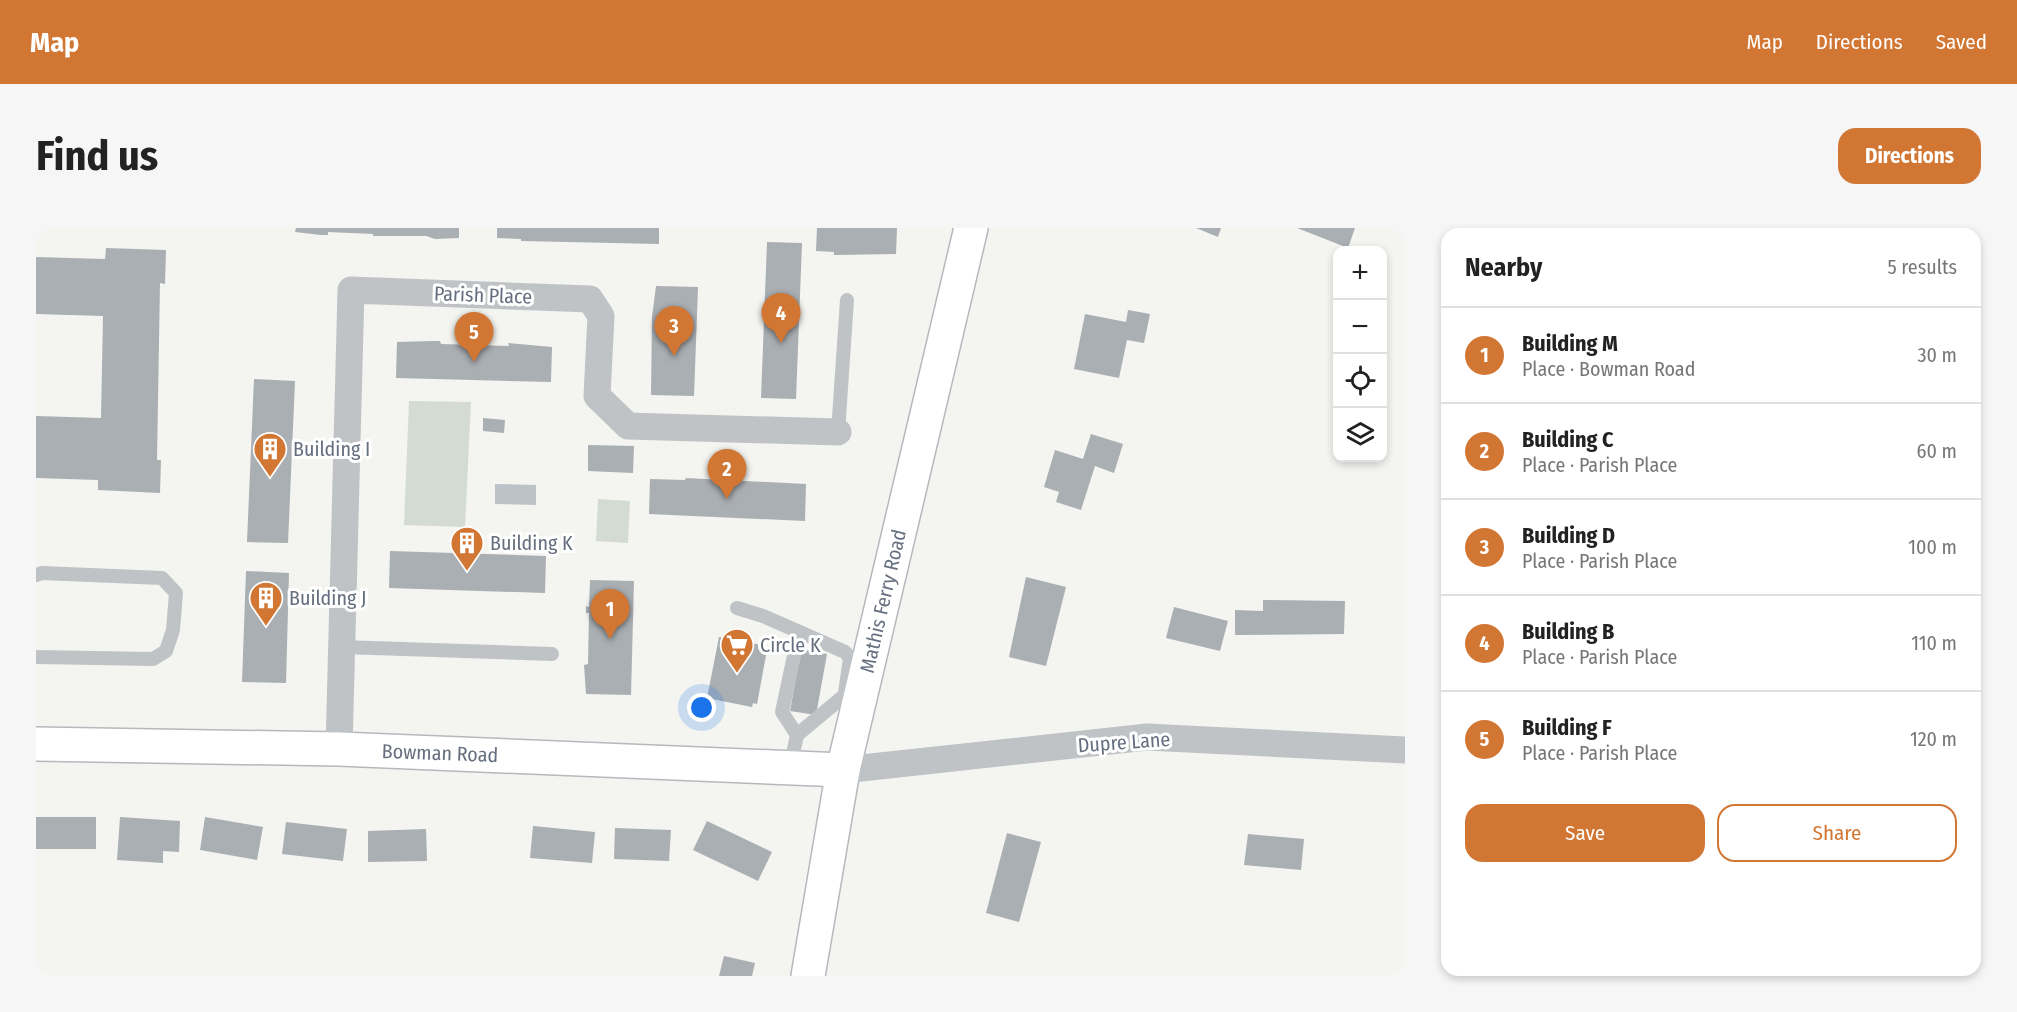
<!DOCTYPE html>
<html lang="en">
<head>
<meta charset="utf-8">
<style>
  :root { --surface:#fff; --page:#f6f6f6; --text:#222; --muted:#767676; --line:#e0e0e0; --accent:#d27633 }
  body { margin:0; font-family:"Fira Sans Condensed",sans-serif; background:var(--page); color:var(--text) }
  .controls { position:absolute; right:18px; top:18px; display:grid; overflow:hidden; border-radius:12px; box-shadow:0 3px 9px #0003 }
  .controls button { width:54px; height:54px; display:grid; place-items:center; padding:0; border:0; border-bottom:2px solid var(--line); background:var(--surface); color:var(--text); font:30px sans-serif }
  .you { position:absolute; left:666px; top:480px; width:21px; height:21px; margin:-15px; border:4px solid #fff; border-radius:50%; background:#1a73e8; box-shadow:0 0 0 9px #1a73e833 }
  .badge { display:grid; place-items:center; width:39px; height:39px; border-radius:50%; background:var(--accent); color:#fff; font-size:20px; font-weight:700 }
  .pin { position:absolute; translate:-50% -50px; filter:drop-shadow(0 2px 3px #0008) }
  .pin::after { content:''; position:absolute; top:32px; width:21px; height:18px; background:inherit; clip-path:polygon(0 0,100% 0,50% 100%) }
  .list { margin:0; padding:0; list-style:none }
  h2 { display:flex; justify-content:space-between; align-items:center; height:78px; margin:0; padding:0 24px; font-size:26px }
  h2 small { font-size:20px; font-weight:400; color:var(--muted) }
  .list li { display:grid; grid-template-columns:39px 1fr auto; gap:18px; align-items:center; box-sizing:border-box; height:96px; padding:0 24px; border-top:2px solid var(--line) }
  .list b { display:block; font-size:22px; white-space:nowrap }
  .list p { margin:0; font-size:20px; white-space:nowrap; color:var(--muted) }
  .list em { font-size:20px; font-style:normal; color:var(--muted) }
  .actions { display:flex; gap:12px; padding:18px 24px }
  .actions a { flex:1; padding:14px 0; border:2px solid var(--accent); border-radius:18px; text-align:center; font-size:21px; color:var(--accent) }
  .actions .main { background:var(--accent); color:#fff }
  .icon { flex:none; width:33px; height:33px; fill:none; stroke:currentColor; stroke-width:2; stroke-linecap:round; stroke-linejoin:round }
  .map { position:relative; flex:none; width:1369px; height:748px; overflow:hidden; border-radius:18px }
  header { display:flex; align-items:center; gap:36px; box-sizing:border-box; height:84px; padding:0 30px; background:var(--accent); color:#fff }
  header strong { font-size:28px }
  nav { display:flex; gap:33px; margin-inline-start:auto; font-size:21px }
  .intro { display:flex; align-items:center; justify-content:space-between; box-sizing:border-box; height:144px; padding:0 36px }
  h1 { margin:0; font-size:42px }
  .button { padding:15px 27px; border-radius:18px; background:var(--accent); color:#fff; font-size:21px; font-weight:700 }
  main { display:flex; gap:36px; padding:0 36px }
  aside { flex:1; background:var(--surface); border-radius:18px; box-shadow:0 3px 9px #0003 }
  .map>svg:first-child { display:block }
  .green { fill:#d4dbd2 }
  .water { fill:#bcc3c8 }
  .building { fill:#aaafb4 }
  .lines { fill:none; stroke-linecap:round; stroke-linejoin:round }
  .secondary-casing { stroke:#b5b8bd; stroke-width:36 }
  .lane { stroke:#c0c3c6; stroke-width:14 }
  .street { stroke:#c0c3c6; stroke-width:27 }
  .secondary { stroke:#fff; stroke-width:33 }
  .labels { text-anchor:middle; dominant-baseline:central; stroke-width:6; stroke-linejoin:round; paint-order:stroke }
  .street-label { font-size:20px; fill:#666f7f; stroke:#fff }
  .poi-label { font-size:20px; fill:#666f7f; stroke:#fff; text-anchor:start }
</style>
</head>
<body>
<header>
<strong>Map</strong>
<nav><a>Map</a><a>Directions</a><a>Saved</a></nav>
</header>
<div class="intro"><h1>Find us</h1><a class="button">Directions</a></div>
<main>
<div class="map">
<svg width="1369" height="748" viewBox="0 0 1369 748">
  <rect width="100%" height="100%" fill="#f4f4f1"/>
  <g class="green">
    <path d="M373,173l62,1 -6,125 -61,-2z"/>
    <path d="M562,271l32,2 -2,42 -32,-2z"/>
  </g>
  <path class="water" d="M459,256l41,1v20l-41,-1z"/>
  <g class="building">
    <path d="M260,0h163v10l-24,1 -9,-3h-53v-2l-45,-2v3h-7l-26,-3z"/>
    <path d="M461,0h162v16l-138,-3v-2l-24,-1z"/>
    <path d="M781,0h80l-1,26 -62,1v-3l-18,-1z"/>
    <path d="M1160,0h25l-3,9z"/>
    <path d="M1261,0h58l-7,20z"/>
    <path d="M731,14l35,1 -6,156 -35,-1z"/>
    <path d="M70,20l60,2 -1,34 -5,-1 -3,177h4l-1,33 -62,-3v-10l-62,-2v-62l65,2 2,-102 -67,-2v-57l69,2z"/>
    <path d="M620,58l42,1 -4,109 -43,-1 1,-78z"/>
    <path d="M1092,82l22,4 -6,29 -17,-3 -8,38 -45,-9 11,-55 41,8z"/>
    <path d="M396,113h8l1,3 68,2 -1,-3 44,4 -1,35 -155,-4 1,-36z"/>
    <path d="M218,151l41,2 -7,162 -41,-1z"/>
    <path d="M447,190l22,2 -1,13 -21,-2z"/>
    <path d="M1055,206l32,10 -9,29 -19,-7 -14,44 -25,-8 3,-10 -15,-5 11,-37 28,9z"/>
    <path d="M552,217l46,1 -1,27 -45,-2z"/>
    <path d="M650,250l120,6 -1,37 -156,-7 1,-35 35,1z"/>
    <path d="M354,323l156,5 -1,37 -156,-5z"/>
    <path d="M210,343l43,2 -3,110 -44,-1z"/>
    <path d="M990,349l40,10 -20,79 -37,-9z"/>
    <path d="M554,352l44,1 -3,114 -45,-1 -2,-29 4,-1 1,-51h-3v-7l3,1z"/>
    <path d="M1227,372l82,1 -1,33 -109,1v-25l28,1z"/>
    <path d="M1138,379l54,14 -8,30 -54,-13z"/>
    <path d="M683,409l43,8v3l5,2 -10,54 -4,-1 -1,4 -45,-9z"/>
    <path d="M765,421l26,5 -11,61 -26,-4z"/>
    <rect x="0" y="589" width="60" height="32"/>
    <path d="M84,589l60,4 -1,31 -16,-1v12l-46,-3z"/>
    <path d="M169,589l58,10 -6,33 -57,-10z"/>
    <path d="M671,593l65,31 -14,29 -65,-31z"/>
    <path d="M250,594l61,7 -4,32 -61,-7z"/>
    <path d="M497,598l62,6 -3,31 -62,-5z"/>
    <path d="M579,600l56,2 -2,31 -55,-2z"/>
    <path d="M390,601l1,32 -59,1v-31z"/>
    <path d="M971,605l34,9 -22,80 -33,-9z"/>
    <path d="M1212,606l56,5 -3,31 -57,-5z"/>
    <path d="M688,728l31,7 -3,13h-33z"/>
  </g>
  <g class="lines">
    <g class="secondary-casing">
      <g id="secondary">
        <path d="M0,516l303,5 504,21"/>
        <path d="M772,748l35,-206 128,-542"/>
      </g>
    </g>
    <g class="lane">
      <path d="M802,204l9,-132"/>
      <path d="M0,347l6,-2 120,5 14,15 -3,37 -7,21 -13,8 -117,-2"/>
      <path d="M701,380l26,8 82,36 5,6 -5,35"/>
      <path d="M305,419l211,7"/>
      <path d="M761,507l-15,-23 17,-80"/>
      <path d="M754,540l7,-33 48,-40 10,4"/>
    </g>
    <g class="street">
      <path d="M303,521l12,-459 239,9 11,17 -4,80 31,30 210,6"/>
      <path d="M807,542l304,-33 258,13"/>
    </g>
    <use href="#secondary" class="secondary"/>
  </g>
  <defs>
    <g id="building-pin" transform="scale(1.725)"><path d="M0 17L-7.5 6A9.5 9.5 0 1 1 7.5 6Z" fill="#d27633" stroke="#fff"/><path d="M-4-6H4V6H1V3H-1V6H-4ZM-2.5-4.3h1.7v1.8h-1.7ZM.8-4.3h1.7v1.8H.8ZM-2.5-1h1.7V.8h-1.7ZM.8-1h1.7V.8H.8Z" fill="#fff"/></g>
    <g id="supermarket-pin" transform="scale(1.725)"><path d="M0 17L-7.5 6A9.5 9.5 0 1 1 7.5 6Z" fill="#d27633" stroke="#fff"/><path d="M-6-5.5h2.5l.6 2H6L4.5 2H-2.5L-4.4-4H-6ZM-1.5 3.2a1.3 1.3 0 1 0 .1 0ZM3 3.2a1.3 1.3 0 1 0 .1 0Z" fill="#fff"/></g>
  </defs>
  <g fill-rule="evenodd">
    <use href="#building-pin" x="234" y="221"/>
    <use href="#building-pin" x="431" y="315"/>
    <use href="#building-pin" x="230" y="370"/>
    <use href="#supermarket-pin" x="701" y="417"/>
  </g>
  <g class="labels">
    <g class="street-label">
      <text transform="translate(447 67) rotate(2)">Parish Place</text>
      <text transform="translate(847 373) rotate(-77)">Mathis Ferry Road</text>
      <text transform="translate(1088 514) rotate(-4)">Dupre Lane</text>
      <text transform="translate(404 525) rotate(2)">Bowman Road</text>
    </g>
    <g class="poi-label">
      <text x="257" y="221">Building I</text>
      <text x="454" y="315">Building K</text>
      <text x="253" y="370">Building J</text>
      <text x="724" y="417">Circle K</text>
    </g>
  </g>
</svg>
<div class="controls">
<button>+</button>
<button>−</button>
<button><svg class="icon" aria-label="locate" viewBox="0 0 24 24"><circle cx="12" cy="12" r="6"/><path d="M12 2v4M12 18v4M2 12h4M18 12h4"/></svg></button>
<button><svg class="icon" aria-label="layers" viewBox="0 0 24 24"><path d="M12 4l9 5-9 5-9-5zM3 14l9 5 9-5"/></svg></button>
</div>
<div class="you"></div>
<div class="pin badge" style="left:574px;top:411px">1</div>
<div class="pin badge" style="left:691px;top:271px">2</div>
<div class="pin badge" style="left:638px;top:128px">3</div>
<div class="pin badge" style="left:745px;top:115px">4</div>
<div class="pin badge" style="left:438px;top:134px">5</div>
</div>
<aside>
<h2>Nearby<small>5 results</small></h2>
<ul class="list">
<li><span class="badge">1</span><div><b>Building M</b><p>Place · Bowman Road</p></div><em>30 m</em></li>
<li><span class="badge">2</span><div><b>Building C</b><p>Place · Parish Place</p></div><em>60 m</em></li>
<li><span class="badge">3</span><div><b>Building D</b><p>Place · Parish Place</p></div><em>100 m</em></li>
<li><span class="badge">4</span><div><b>Building B</b><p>Place · Parish Place</p></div><em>110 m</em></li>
<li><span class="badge">5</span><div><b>Building F</b><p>Place · Parish Place</p></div><em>120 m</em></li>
</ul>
<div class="actions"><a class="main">Save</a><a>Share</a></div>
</aside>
</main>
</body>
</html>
